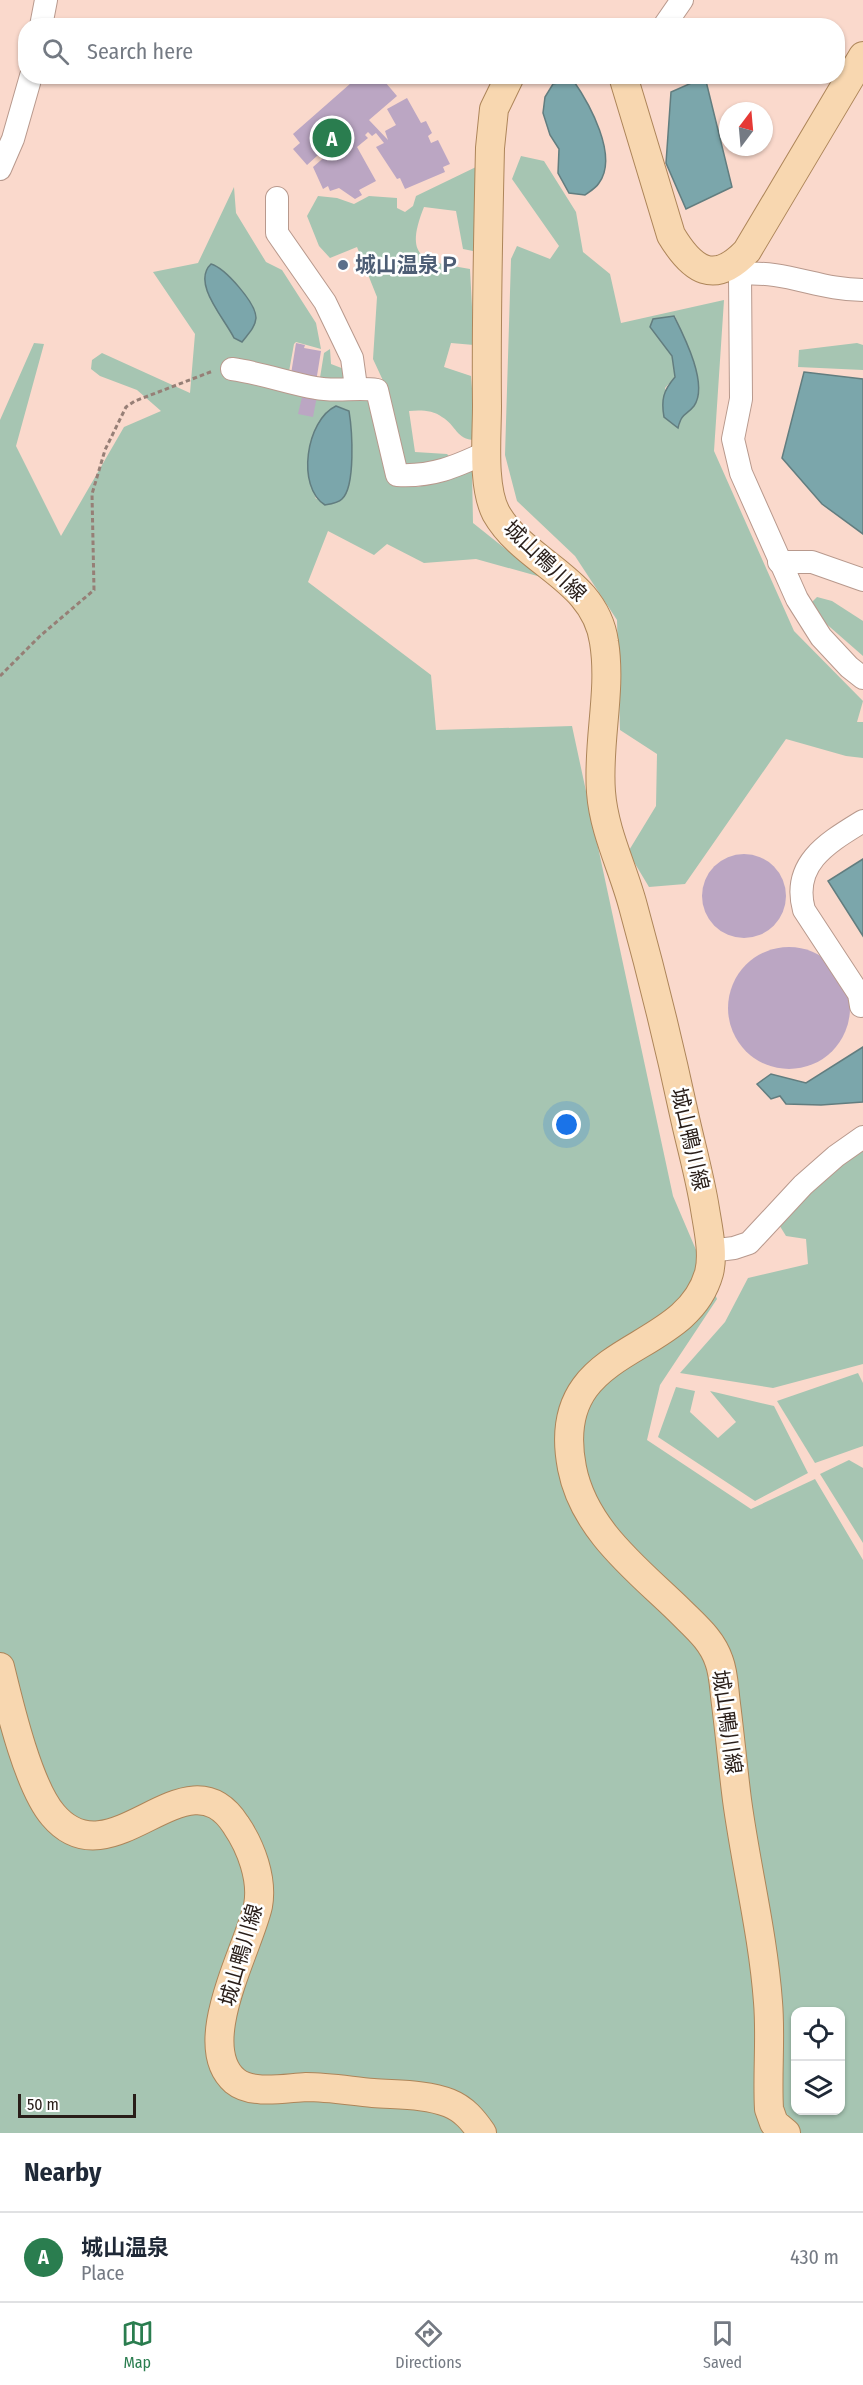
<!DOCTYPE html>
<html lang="en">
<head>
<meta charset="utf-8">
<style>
  :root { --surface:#fff; --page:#f6f6f7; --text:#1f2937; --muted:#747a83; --line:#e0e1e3; --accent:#2a7d4f }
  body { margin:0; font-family:"Fira Sans Condensed","Noto Sans JP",sans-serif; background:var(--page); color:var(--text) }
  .controls { position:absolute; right:18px; bottom:18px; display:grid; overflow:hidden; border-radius:12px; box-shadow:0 2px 4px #0004 }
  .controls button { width:54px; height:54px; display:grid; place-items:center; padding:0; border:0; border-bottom:2px solid var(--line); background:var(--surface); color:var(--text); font:30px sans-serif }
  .compass { position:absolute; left:719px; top:102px; width:54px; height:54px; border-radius:50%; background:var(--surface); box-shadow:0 2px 4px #0004; rotate:16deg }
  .scale { position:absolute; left:18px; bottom:15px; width:118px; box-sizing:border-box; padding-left:6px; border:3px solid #291e19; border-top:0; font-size:16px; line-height:21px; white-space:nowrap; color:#291e19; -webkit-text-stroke:4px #fff; paint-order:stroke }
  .you { position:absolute; left:567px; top:1125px; width:21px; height:21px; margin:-15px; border:4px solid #fff; border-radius:50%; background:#1a73e8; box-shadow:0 0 0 9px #1a73e833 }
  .badge { display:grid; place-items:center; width:39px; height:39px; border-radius:50%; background:var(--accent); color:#fff; font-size:20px; font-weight:700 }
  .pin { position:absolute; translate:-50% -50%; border:3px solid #fff; box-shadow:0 2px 6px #0006 }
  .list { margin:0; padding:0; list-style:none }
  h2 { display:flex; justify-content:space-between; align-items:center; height:78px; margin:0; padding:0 24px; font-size:26px }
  h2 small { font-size:20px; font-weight:400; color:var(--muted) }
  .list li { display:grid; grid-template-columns:39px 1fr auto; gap:18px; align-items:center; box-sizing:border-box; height:90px; padding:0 24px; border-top:2px solid var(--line) }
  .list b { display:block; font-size:22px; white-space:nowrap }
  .list p { margin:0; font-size:20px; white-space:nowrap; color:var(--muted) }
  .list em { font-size:20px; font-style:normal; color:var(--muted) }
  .icon { flex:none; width:33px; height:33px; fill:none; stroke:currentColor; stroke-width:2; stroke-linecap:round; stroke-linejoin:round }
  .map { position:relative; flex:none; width:863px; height:2133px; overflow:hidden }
  .search { position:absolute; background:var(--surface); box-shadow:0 2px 4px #0004; left:18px; right:18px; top:18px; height:66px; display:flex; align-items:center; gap:15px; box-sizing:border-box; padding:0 21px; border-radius:24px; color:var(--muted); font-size:22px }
  .sheet { height:168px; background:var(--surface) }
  nav { display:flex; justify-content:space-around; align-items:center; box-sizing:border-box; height:84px; border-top:2px solid var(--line); background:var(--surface); font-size:16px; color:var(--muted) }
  nav a { display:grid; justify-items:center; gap:3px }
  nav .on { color:var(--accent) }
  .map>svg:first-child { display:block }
  .green { fill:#a6c5b2; fill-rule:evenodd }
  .water { fill:#7ba6ab; stroke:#627d7f; stroke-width:1.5 }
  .building { fill:#bba6c3 }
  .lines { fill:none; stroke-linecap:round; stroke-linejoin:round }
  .minor-casing { stroke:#b8998d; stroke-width:24 }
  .major-casing { stroke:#ad8559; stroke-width:30 }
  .path { stroke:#967f76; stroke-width:3; stroke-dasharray:4.5 3; stroke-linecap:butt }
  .minor { stroke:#fff; stroke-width:22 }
  .major { stroke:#f8d7b0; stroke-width:28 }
  .service-dot { fill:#5c6f8a; stroke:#fff; stroke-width:2 }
  .labels { text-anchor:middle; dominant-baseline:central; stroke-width:5; stroke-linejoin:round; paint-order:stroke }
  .service-label { font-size:21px; font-weight:bold; fill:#4e5e75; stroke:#fff; text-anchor:start }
  .street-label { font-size:21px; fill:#291e19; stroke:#fff }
</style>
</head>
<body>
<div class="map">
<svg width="863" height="2133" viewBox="0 0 863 2133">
  <rect width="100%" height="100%" fill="#fad9cc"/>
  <g class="green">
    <path d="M521,156l23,5 32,51 7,40 27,22 11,49 103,-23 -10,151 80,180 69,70 -6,21h6v36l-17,-2 -60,-17 -101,145 -36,3 -21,-35 28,-46 1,-52 -37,-24 -3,-110 -42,-64 -58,-55 -12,-46 6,-196 6,-13 33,13 9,-13 -47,-67zM675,316l19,47v42l-13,10 -2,12 -14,-39 10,-11 -3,-21z"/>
    <path d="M476,167l2,85 -15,-3 -7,-38 -32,-4c-21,53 0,54 46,62l4,76 -23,-2 -7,24 27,9 5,64c-19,1 -20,-15 -34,-23 -9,-7 -22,-7 -33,-6l6,41 32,2 6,6 -52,8 -15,-81 -13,-28 4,-62 -20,-50 -27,11 -11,-12 -12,-30 11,-20 19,2 17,6 15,-8 28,2v10l8,4 8,-6 3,-10z"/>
    <path d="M234,187l2,26 30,49 16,8 34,53 5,26 -25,-7 -2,2 -6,33 30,13 6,-37 6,-4 1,15 13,5 28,26 20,88 26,4 54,-16 1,52 68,54 -65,-18 -52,4 -37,-19 -13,11 -46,-24 -20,51 123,93 5,55 136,-4 101,470 44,103 -57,86 -13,55 104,69 64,-30 48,81v573h-863v-1713l34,-77 10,1 -28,102 45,90 63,-109 37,-16 -24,-21 -37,-14 -9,-7 1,-9 10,-7 88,40 5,-59 -42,-62 45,-9zM349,411l2,62 -35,26 -7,-23zM796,2012h44v98h-44z"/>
    <path d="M857,343l6,2v25l-65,-3 1,-17z"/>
    <path d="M817,597l15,4 31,20v35l-48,-42 -5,-10z"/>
    <path d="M863,1150v214l-90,24 -93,-15 45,-51 23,-44 60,-14 -2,-25 -20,-3 -8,-13 71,-68z"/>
    <path d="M858,1373l5,10v63l-48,17 -38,-62z"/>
    <path d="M676,1387l19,4 -5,21 28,26 18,-16 -26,-31 64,15 34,67 -53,28 -97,-64z"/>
    <path d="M849,1460l14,8v75l-43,-69z"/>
  </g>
  <g class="water">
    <path d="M705,77l27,110 -46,22 -20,-46 5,-71z"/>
    <path d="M573,80c16,23 46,76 26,103 -3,5 -10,9 -14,12l-16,-2 -11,-20 1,-24 -9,-14 -7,-22 2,-16 8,-13z"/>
    <path d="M211,264c14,4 45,39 45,54 -1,10 -8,16 -14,24l-8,-4c-9,-19 -43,-55 -23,-74z"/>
    <path d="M674,316c10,20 35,69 20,90 -8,10 -12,6 -16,22l-14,-11c-3,-17 -1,-26 11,-40l-3,-21 -22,-29 3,-8z"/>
    <path d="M804,372l59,7v155l-41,-30 -40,-46z"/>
    <path d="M336,406l13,5c3,18 7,75 -7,88 -4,4 -11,5 -17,6 -29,-18 -19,-85 11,-99z"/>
    <path d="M863,859v77l-35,-55z"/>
    <path d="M863,1047v55l-42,3 -35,-1 -6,-8 -9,3 -14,-15 14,-10 35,9z"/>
  </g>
  <g class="building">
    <path d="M359,76h21l17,20 -28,24 19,20 -3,-9 11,-6 -9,-16 20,-11 14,25 5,-2 6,12 -4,3 3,7 7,-3 12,24 -7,3 2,5 -40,17 -5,-11 -3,1 -21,-32 8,-4 -8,-10 -4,3 -4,-4 -3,3 3,3 -11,9 19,34 -17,9 3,5 -7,4 -16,-11 -9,3 -2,-5 -5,3 -10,-22 22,-19h15l-8,-9 -12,9 -2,-2 -21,19 -14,-16 7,-6 -7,-9z"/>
    <path d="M296,343l9,2 -1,3 17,3 -5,31 -25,-8z"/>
    <path d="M303,393l14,3 -4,21 -15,-3z"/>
    <circle cx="744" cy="896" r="42"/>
    <circle cx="789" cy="1008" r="61"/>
  </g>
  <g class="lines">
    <g class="minor-casing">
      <g id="minor">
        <path d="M41,26l5,-26"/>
        <path d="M664,26l18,-26"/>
        <path d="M0,169l13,-30 18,-63"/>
        <path d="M277,198v35l48,69 27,56 4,29"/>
        <path d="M735,264l5,10 1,125 -8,40 8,34 56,126 24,38 28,30 14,11"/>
        <path d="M740,274c46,-4 79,16 123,16"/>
        <path d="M232,369c29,4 56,14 84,19 19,4 41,-1 61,2l20,85c35,2 58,-8 90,-23"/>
        <path d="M779,562h33l51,18"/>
        <path d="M861,1006l-2,-12 -55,-84c-13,-47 25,-68 59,-89"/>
        <path d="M710,1251l24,-3 15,-5 54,-58 33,-29 27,-19"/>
      </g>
    </g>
    <g class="major-casing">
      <g id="major">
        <path d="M510,76l-16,33 -4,39c-2,86 -4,172 -3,258 0,30 -5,80 9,107 29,51 99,65 108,129 8,49 -7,101 -3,150 3,40 22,76 32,114 19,69 36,138 51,208 7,32 16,63 21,95 3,19 9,45 4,64 -24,87 -162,67 -137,195 12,62 66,102 108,143 16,16 32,29 39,50 5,13 5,29 7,43 4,32 7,64 11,96 9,67 26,134 31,202 3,35 -1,72 1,107l5,14 12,10"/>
        <path d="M623,76l48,159c21,35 43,51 76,16l116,-195"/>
        <path d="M0,1667c9,37 28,119 53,148 59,70 133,-68 183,10 15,22 27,54 22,81 -10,44 -65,139 -23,175 17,14 50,7 71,6 22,0 45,4 67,6 25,2 53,1 76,10 15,6 24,17 33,30"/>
      </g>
    </g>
    <path class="path" d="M0,676l40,-40 54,-46 -2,-96 13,-44 21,-43 9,-6 78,-30"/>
    <use href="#minor" class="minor"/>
    <use href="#major" class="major"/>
  </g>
  <circle class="service-dot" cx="343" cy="265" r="6"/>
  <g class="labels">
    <g class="service-label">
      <text x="355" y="265">城山温泉Ｐ</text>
    </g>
    <g class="street-label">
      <text transform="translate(545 561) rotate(44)">城山鴨川線</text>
      <text transform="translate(690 1139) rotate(77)">城山鴨川線</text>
      <text transform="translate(727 1722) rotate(82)">城山鴨川線</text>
      <text transform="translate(241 1955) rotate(-74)">城山鴨川線</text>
    </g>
  </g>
</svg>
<div class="controls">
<button><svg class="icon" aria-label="locate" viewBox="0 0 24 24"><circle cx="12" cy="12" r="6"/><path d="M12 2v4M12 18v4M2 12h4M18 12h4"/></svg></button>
<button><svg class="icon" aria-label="layers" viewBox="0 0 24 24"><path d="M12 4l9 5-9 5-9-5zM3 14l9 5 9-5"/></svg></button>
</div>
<svg class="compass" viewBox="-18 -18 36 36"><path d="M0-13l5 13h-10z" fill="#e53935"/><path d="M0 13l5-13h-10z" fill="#747a83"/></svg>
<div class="scale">50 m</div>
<div class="you"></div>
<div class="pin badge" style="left:332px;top:138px">A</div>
<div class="search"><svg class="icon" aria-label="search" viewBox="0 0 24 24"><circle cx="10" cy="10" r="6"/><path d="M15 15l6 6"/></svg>Search here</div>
</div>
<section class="sheet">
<h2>Nearby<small></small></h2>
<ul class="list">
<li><span class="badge">A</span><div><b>城山温泉</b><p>Place</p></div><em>430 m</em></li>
</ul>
</section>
<nav>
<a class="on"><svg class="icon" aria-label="map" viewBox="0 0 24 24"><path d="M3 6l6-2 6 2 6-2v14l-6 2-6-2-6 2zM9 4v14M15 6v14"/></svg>Map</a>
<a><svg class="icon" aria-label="directions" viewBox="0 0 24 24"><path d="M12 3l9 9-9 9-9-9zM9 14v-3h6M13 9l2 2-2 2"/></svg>Directions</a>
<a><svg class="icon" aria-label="saved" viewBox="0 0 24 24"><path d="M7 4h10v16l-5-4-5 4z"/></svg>Saved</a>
</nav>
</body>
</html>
